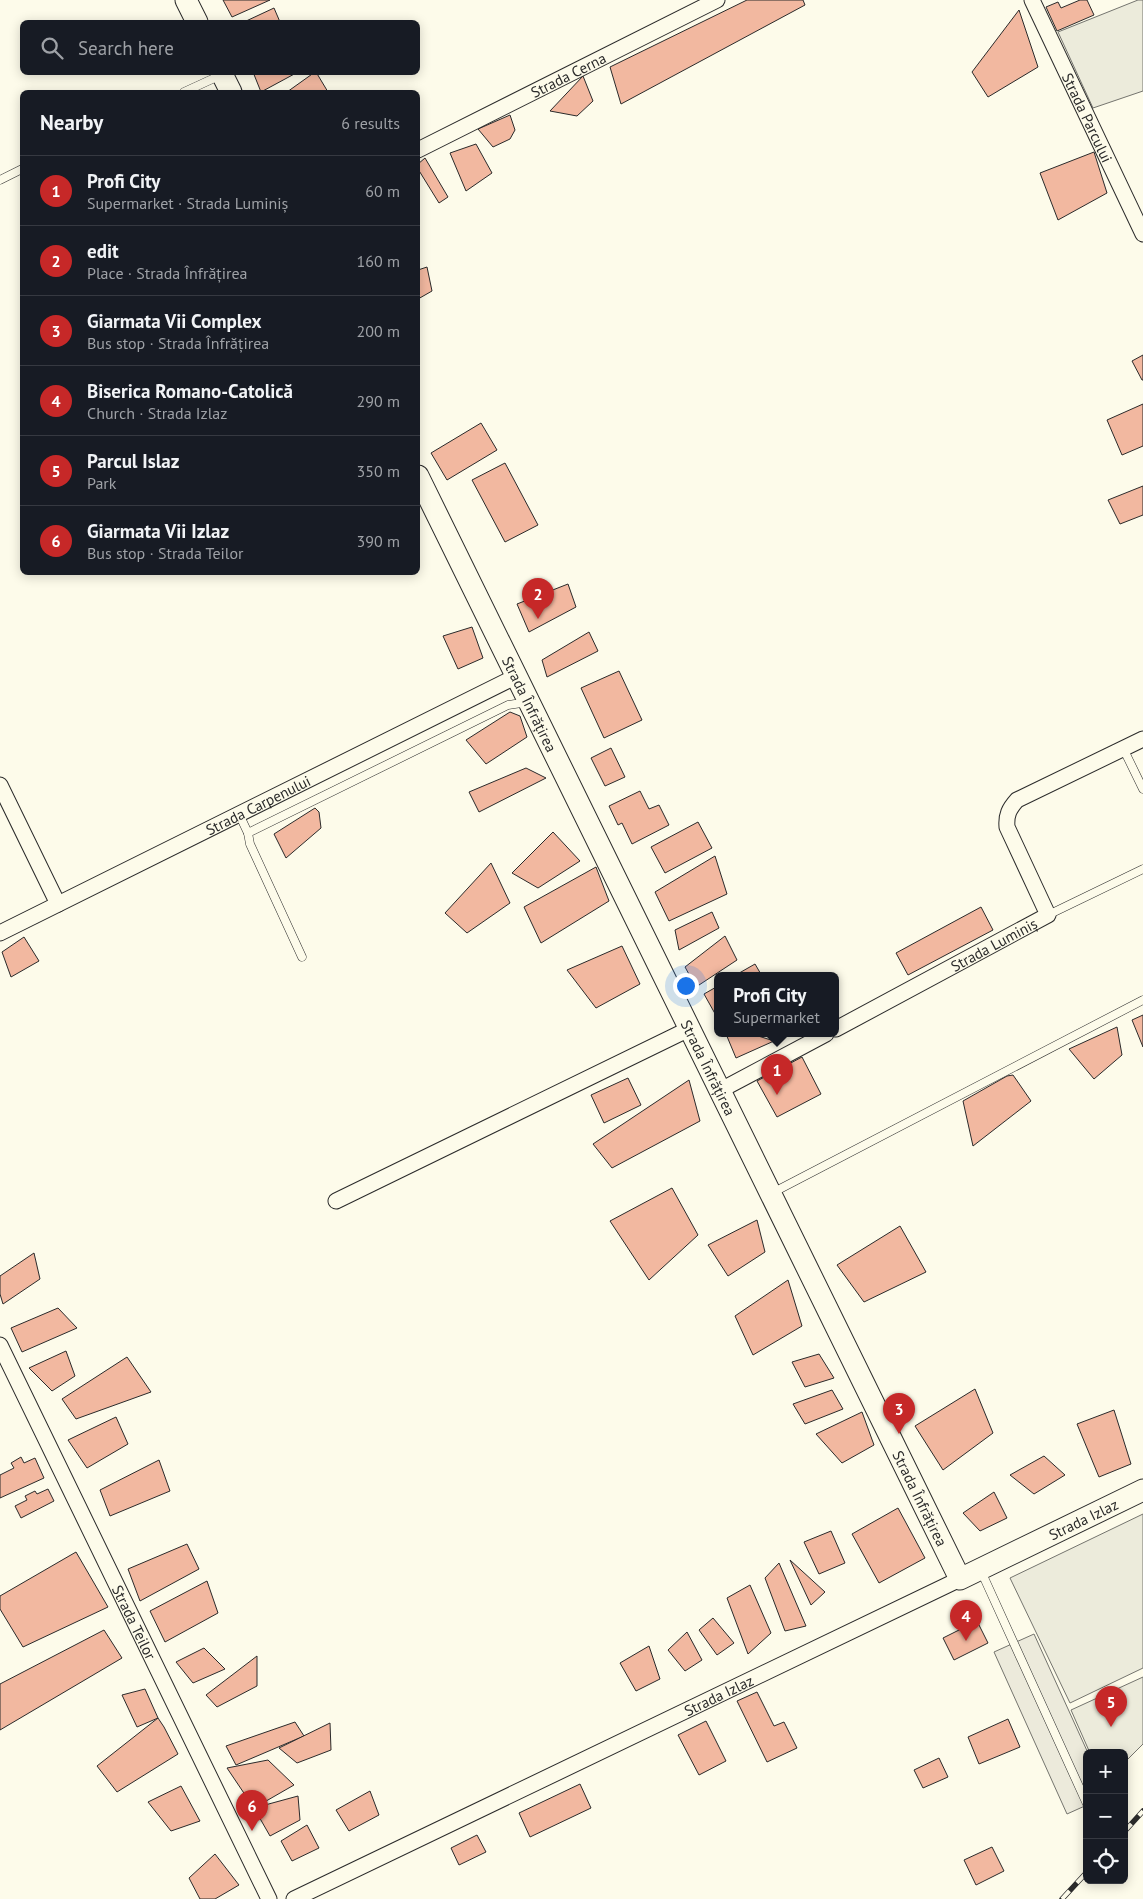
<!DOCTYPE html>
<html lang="en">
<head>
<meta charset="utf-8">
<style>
  :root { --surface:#171b24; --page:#20242c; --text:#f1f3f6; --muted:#9ea1a6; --line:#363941; --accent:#c62828 }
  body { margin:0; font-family:"PT Sans",sans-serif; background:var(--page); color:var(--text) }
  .controls { position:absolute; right:15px; bottom:15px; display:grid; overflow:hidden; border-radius:8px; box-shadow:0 2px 12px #0003 }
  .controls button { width:45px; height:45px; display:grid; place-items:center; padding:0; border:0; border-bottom:1px solid var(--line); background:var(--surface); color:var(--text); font:25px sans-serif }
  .you { position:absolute; left:685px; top:985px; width:18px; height:18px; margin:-12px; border:4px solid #fff; border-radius:50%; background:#1a73e8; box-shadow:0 0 0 8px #1a73e833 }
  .badge { display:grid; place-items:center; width:32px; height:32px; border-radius:50%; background:var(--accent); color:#fff; font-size:16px; font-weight:700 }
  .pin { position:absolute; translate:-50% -41px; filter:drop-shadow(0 1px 2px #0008) }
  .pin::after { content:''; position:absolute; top:26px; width:18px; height:15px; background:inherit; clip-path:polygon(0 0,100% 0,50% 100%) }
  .popup { position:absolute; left:714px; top:972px; width:125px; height:65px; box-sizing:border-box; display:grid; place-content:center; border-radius:8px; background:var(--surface); filter:drop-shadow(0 1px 4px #0005); font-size:16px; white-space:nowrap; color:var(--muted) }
  .popup b { font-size:19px; color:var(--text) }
  .popup::after { content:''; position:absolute; left:50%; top:100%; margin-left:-10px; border:10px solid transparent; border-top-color:var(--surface) }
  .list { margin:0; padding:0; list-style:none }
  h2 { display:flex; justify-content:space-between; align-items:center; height:65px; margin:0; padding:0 20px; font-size:21px }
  h2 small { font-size:16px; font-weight:400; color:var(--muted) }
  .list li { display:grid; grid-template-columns:32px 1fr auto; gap:15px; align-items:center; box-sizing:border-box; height:70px; padding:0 20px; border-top:1px solid var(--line) }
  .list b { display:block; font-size:19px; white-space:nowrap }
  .list p { margin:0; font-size:16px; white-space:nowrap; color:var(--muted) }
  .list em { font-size:16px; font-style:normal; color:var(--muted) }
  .icon { flex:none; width:28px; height:28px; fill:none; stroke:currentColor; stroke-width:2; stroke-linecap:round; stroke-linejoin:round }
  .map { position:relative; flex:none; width:1143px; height:1899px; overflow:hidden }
  .search { position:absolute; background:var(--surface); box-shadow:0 2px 12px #0003; left:20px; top:20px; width:400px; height:55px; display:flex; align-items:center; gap:12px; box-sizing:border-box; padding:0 18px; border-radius:8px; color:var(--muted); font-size:19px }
  .panel { position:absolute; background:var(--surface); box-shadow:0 2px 12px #0003; left:20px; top:90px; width:400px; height:485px; border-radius:8px }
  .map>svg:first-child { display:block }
  .green { fill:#ecebdb; stroke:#74746e }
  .parking { fill:#eceadb; stroke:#74746e }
  .building { fill:#f2b8a0; stroke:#2b2b2b }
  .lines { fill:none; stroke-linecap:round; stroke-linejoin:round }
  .lane-casing { stroke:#2b2b2b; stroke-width:9 }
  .street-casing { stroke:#2b2b2b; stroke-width:17 }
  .secondary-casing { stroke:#2b2b2b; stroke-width:23 }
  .lane { stroke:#fdfbea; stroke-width:8 }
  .street { stroke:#fdfbea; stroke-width:15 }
  .secondary { stroke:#fdfbea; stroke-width:21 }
  .rail-casing { stroke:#2b2b2b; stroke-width:5.5 }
  .rail { stroke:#fdfbea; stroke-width:4; stroke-dasharray:11; stroke-linecap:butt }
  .labels { text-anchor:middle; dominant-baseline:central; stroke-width:4; stroke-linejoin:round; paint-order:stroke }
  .street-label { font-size:15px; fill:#2b2b2b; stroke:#fdfbea }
</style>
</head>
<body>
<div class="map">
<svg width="1143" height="1899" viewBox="0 0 1143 1899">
  <rect width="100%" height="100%" fill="#fdfbea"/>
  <g class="green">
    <path d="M1138,0h5v91l-50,17 -35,-76z"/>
    <path d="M1143,1514v154l-73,35 -60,-125z"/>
    <path d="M1143,1677v67l-19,19v-10h-34l-19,-43z"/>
  </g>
  <path class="parking" d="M1034,1634l54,119 -1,52 -20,9 -73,-162z"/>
  <g class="building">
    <path d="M223,0h47l-38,17z"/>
    <path d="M747,0h56l2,5 -184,99 -11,-37z"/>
    <path d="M1080,0h7l7,15 -37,16 -11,-24 12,-5 3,6z"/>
    <path d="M274,8l6,14h-36z"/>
    <path d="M1019,10l19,57 -50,30 -16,-25z"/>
    <path d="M253,72h45l-37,20z"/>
    <path d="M316,72l12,20h-41l28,-20z"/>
    <path d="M583,76l10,25 -16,15 -27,-5z"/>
    <path d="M510,115l5,15 -5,9 -17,8 -15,-18z"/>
    <path d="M476,144l16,29 -26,18 -16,-38z"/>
    <path d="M1094,152l13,41 -49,27 -18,-47z"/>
    <path d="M425,158l23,39 -9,6 -21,-34v-5z"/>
    <path d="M427,267l5,24 -14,8v-29z"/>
    <path d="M1143,355v25h-1l-10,-19z"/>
    <path d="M1143,404v42l-21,9 -15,-35z"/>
    <path d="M481,423l16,27 -50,30 -16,-27z"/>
    <path d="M505,463l33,62 -33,17 -33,-62z"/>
    <path d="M1143,486v29l-23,9 -12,-24z"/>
    <path d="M568,584l8,23 -47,25 -12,-28z"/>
    <path d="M472,627l11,31 -25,11 -15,-33z"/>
    <path d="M589,632l9,19 -51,26 -5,-17z"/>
    <path d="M619,671l23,49 -38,18 -23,-50z"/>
    <path d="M510,712l10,4 7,21 -41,27 -20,-24z"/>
    <path d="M611,748l14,29 -20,9 -14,-28z"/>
    <path d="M526,768l20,10 -67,34 -10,-20z"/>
    <path d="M640,791l9,18 10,-4 10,20 -37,19 -10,-21 -4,2 -9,-19z"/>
    <path d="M315,808l4,4 2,16 -35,30 -12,-24z"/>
    <path d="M698,822l14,26 -47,25 -14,-26z"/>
    <path d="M553,832l27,29 -42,27 -26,-15z"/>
    <path d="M715,856l12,38 -58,27 -14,-29z"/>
    <path d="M491,863l19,40 -43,30 -22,-20z"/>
    <path d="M596,867l13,34 -68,42 -17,-36z"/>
    <path d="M981,907l12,23 -85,45 -12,-22z"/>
    <path d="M712,912l7,16 -40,22 -4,-20z"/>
    <path d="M725,936l12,24 -41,27 -11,-20z"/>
    <path d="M24,937l15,24 -28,16 -9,-25z"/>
    <path d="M622,946l18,38 -44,24 -29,-38z"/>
    <path d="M755,964l7,12h-28z"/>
    <path d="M718,986v33l-14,-25z"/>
    <path d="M1143,1015v32l-11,-27z"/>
    <path d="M1117,1027l5,28 -28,24 -25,-30z"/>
    <path d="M726,1034h26l22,7 -38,17z"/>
    <path d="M802,1057l19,37 -44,23 -20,-36z"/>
    <path d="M1013,1075l18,26 -58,45 -10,-45 44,-25z"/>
    <path d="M628,1078l13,27 -37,18 -13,-28z"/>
    <path d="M689,1080l11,41 -88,47 -19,-24z"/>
    <path d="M672,1188l26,47 -49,45 -39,-59z"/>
    <path d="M757,1220l8,32 -37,24 -20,-31z"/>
    <path d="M900,1226l26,46 -62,30 -27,-37z"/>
    <path d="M34,1253l6,26 -37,25 -3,-10v-18z"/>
    <path d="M788,1280l14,46 -49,29 -18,-39z"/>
    <path d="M58,1308l19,20 -55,24 -11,-24z"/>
    <path d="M66,1351l9,25 -23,15 -23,-23z"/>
    <path d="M819,1354l15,24 -29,9 -13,-25z"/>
    <path d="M127,1357l24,35 -75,27 -14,-20z"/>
    <path d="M975,1389l18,44 -50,37 -28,-44z"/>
    <path d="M832,1390l11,19 -38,15 -12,-20z"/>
    <path d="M1114,1410l17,54 -32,13 -22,-53z"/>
    <path d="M862,1412l12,33 -32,18 -26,-29z"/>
    <path d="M116,1417l12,27 -41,24 -19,-28z"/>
    <path d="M1044,1456l21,19 -31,19 -24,-19z"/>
    <path d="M21,1457l3,6 11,-5 9,20 -44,20v-23l14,-7 -3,-5z"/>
    <path d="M159,1460l11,31 -60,25 -10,-26z"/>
    <path d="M48,1489l6,12 -33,17 -6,-12 12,-6 -2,-4 10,-5 2,3z"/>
    <path d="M994,1492l13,26 -27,13 -17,-18z"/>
    <path d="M898,1508l27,50 -46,25 -27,-49z"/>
    <path d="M831,1531l14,32 -26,11 -15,-32z"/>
    <path d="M187,1544l12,25 -59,32 -12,-32z"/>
    <path d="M76,1552l32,55 -85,40 -23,-38v-13z"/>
    <path d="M790,1560l35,32 -14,13z"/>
    <path d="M779,1563l27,63 -21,5 -20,-53z"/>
    <path d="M207,1581l11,32 -53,29 -15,-31z"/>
    <path d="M750,1585l21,48 -23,21 -21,-56z"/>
    <path d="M713,1618l21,25 -17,12 -18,-25z"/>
    <path d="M977,1621l11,22 -34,17 -11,-22z"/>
    <path d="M104,1630l18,28 -122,72v-46z"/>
    <path d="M687,1632l15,28 -17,11 -17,-21z"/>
    <path d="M649,1646l11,33 -24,12 -16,-28z"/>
    <path d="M204,1648l21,21 -32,14 -17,-21z"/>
    <path d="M257,1656v30l-40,21 -11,-12z"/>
    <path d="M145,1689l13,29 -21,9 -15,-32z"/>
    <path d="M757,1692l17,34 10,-4 13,26 -30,14 -30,-61z"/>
    <path d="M158,1718l6,9 14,27 -61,38 -20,-26z"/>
    <path d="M1008,1719l12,28 -41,17 -11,-27z"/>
    <path d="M706,1721l20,40 -27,14 -21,-40z"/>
    <path d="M295,1722l9,14 -68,29 -10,-19z"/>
    <path d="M330,1723l1,27 -34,13 -18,-15z"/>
    <path d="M939,1758l9,19 -25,11 -9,-18z"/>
    <path d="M268,1760l26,25 -40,23 -27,-40z"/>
    <path d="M580,1784l11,24 -61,29 -11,-24z"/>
    <path d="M181,1786l19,35 -29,10 -23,-29z"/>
    <path d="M370,1791l9,24 -30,16 -13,-21z"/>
    <path d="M298,1796l2,24 -30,16 -16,-28z"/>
    <path d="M307,1825l12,23 -27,13 -11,-20z"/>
    <path d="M477,1835l9,17 -27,13 -8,-17z"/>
    <path d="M992,1847l12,24 -28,14 -12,-25z"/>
    <path d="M215,1854l24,31 -24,14h-15l-11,-21z"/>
  </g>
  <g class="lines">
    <g class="lane-casing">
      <g id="lane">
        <path d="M184,92l37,-17"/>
        <path d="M0,180l22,-11"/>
        <path d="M1123,748l20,41"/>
        <path d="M239,814l9,19"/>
        <path d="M1048,915l95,-46"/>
        <path d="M302,957l-52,-113 -2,-11 260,-128 20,-3"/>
        <path d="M772,1193l371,-193"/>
        <path d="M981,1571l106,233"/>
      </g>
    </g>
    <g class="street-casing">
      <g id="street">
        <path id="s1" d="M1032,0l111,234"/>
        <path id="s2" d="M418,150l299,-150"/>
        <path d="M0,785l58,119"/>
        <path id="s3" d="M0,933l515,-256"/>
        <path id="s4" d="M836,1029l212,-114 -41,-88c-1,-12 2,-18 10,-27l126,-61"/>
        <path d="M719,1091l107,-57"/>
        <path d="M336,1201l353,-172"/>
        <path id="s5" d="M0,1345l269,554"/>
        <path id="s6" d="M294,1899l666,-320"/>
      </g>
    </g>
    <g class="secondary-casing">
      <g id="secondary">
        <path d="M186,0l11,22"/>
        <path d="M221,72l10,20"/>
        <path id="s7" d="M418,476l542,1103 183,-89"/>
      </g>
    </g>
    <use href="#lane" class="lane"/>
    <use href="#street" class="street"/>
    <use href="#secondary" class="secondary"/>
    <g class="rail-casing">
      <g id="rail">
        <path d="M1124,1832l19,-21"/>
        <path d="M1062,1899l25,-27"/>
      </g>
    </g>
    <use href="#rail" class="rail"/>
  </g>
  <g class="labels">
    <g class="street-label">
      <text stroke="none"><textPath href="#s2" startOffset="168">Strada Cerna</textPath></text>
      <text stroke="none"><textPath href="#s1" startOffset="130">Strada Parcului</textPath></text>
      <text stroke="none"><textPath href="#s7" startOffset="254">Strada Înfrățirea</textPath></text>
      <text stroke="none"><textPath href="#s3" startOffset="288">Strada Carpenului</textPath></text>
      <text stroke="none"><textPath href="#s4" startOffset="179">Strada Luminiș</textPath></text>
      <text stroke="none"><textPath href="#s7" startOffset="659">Strada Înfrățirea</textPath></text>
      <text stroke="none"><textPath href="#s7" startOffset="1139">Strada Înfrățirea</textPath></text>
      <text stroke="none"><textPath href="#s7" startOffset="1366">Strada Izlaz</textPath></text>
      <text stroke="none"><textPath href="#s5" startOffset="308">Strada Teilor</textPath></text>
      <text stroke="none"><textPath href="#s6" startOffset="471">Strada Izlaz</textPath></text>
    </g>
  </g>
</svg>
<div class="controls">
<button>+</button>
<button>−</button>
<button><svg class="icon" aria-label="locate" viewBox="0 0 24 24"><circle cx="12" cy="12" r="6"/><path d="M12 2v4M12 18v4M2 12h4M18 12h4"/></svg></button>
</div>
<div class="you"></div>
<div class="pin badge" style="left:777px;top:1095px">1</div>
<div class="popup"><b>Profi City</b>Supermarket</div>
<div class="pin badge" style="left:538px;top:619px">2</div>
<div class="pin badge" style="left:899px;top:1434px">3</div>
<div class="pin badge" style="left:966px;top:1641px">4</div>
<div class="pin badge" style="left:1111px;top:1727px">5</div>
<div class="pin badge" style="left:252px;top:1831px">6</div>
<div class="search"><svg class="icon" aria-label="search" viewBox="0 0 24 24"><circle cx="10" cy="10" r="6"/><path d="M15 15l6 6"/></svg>Search here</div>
<section class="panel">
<h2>Nearby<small>6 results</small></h2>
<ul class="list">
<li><span class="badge">1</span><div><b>Profi City</b><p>Supermarket · Strada Luminiș</p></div><em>60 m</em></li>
<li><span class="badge">2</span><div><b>edit</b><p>Place · Strada Înfrățirea</p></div><em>160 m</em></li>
<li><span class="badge">3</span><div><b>Giarmata Vii Complex</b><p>Bus stop · Strada Înfrățirea</p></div><em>200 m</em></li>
<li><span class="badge">4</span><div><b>Biserica Romano-Catolică</b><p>Church · Strada Izlaz</p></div><em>290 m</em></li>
<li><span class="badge">5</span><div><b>Parcul Islaz</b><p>Park</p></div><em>350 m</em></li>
<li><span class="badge">6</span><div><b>Giarmata Vii Izlaz</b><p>Bus stop · Strada Teilor</p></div><em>390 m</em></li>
</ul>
</section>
</div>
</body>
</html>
